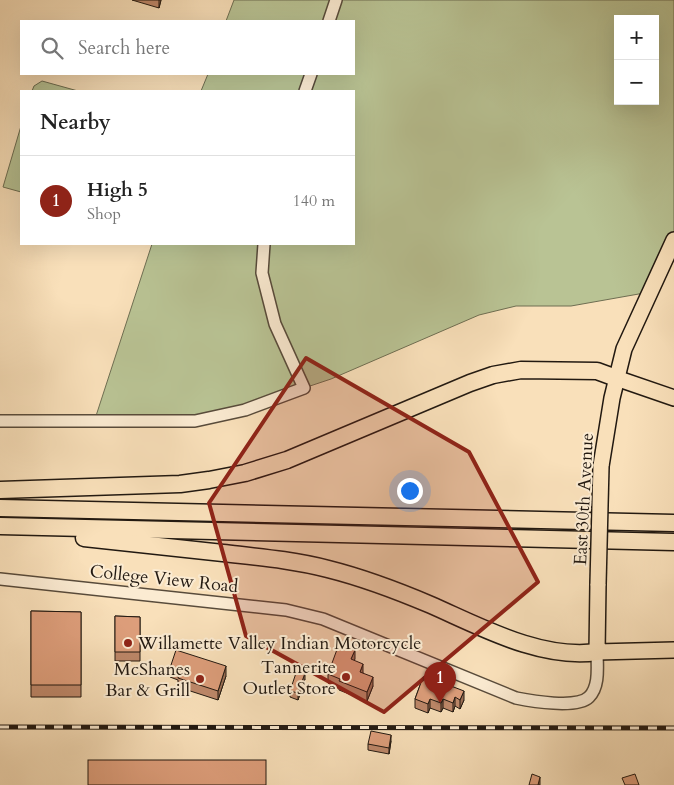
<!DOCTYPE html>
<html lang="en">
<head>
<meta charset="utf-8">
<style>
  :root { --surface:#fff; --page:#f6f6f6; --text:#222; --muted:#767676; --line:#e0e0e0; --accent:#8f2418 }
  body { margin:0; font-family:Cardo,serif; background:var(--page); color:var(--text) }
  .controls { position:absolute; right:15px; top:15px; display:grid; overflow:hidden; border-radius:0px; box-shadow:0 5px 20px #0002 }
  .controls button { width:45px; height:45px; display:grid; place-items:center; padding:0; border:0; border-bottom:1px solid var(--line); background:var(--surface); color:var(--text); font:25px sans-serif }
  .you { position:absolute; left:409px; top:490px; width:18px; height:18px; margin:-12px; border:4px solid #fff; border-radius:50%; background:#1a73e8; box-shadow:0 0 0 8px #1a73e833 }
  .badge { display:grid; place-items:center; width:32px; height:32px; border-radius:50%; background:var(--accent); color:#fff; font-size:16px; font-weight:700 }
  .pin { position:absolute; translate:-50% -41px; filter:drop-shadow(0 1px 2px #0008) }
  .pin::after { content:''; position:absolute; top:26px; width:18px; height:15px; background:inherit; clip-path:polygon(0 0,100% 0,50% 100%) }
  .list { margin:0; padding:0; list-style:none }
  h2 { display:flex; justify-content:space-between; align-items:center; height:65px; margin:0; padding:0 20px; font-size:21px }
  h2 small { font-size:16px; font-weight:400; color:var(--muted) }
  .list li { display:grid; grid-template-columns:32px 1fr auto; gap:15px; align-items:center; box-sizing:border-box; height:90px; padding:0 20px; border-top:1px solid var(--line) }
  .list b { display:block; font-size:19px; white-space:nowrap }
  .list p { margin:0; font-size:16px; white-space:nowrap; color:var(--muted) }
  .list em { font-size:16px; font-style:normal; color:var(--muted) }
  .icon { flex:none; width:28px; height:28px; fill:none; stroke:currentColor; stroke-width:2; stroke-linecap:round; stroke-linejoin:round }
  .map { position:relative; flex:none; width:674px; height:785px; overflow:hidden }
  .search { position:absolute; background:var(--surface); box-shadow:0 5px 20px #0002; left:20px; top:20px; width:335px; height:55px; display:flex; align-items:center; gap:12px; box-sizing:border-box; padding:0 18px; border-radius:0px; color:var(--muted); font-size:19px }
  .panel { position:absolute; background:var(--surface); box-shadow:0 5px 20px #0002; left:20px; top:90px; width:335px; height:155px; border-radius:0px }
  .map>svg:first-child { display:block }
  .green { fill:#b9c394; stroke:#6e6e52; fill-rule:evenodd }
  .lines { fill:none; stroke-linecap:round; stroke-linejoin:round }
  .minor-casing { stroke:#584b3b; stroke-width:14 }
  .major-casing { stroke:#221911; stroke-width:18 }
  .highway-casing { stroke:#221911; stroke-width:19 }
  .minor { stroke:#fbebd2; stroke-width:11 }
  .major { stroke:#f9e0ba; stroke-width:15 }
  .highway { stroke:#f9e0ba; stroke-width:16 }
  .rail-casing { stroke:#221911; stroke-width:5 }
  .rail { stroke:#fbebd2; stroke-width:3; stroke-dasharray:9; stroke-linecap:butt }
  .major-bridge-casing { stroke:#221911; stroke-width:18; stroke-linecap:butt }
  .major-bridge { stroke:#f9e0ba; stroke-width:15 }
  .wall { fill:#be886a; stroke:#221911 }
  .shaded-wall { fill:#9b6f56; stroke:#221911 }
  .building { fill:#dd9e7b; stroke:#221911 }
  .marked { fill:#8f2418; fill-opacity:0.2; stroke:#8f2418; stroke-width:4; stroke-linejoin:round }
  .poi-dot { fill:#8f2418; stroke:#fbebd2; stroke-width:2 }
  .labels { text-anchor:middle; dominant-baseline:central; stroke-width:4; stroke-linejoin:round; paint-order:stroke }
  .street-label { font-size:18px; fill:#221911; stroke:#fbebd2 }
  .poi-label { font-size:18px; fill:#221911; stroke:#fbebd2; text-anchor:end }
</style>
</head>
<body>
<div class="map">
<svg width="674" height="785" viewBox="0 0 674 785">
  <rect width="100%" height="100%" fill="#f9e0ba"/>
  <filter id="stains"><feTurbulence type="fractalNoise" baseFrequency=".004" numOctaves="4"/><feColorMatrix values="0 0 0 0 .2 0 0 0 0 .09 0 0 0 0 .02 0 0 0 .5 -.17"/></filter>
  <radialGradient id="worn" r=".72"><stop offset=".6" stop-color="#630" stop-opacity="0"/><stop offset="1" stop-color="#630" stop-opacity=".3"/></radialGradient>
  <g class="green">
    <path d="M234,0h440v240l-24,52 -79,14h-55l-37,9 -148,64 -108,36 -129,7 58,-178h202v-153h-153l7,-17h146v-53h-128zM618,19h37v82h-37z"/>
    <path d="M42,81l36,10h-46l2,-5z"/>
    <path d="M21,126v66l-18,-5z"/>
  </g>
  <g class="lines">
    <g class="minor-casing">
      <g id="minor">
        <path d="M329,21l7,-21"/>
        <path d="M305,91l6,-17"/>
        <path d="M0,421h195l50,-11 59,-22 -29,-64 -13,-51 2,-29"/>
        <path d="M0,579l286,31 37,9 193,79c15,3 61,11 73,-1 11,-11 8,-31 8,-45"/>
      </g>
    </g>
    <g class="major-casing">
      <g id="major">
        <path d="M616,378l58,20"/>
        <path d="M601,466l11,-68 12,-49 50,-109"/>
        <path d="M598,584l-1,68 77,-2"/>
      </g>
    </g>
    <g class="highway-casing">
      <g id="highway">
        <path d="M0,490l180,-6 29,-4 36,-7 42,-13 183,-77 23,-8 28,-5 76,1 19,7"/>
        <path d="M0,508l674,15"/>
        <path d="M0,526l674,16"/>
        <path d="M84,538c47,5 93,10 139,15 35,4 71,7 105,16 36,9 70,22 103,36 50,22 110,55 166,47"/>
      </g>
    </g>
    <use href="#minor" class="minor"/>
    <use href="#major" class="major"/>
    <use href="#highway" class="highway"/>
    <g class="rail-casing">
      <path id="rail" d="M0,727l674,1"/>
    </g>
    <use href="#rail" class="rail"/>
    <g class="major-bridge-casing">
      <path id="major-bridge" d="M598,584l3,-118"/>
    </g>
    <use href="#major-bridge" class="major-bridge"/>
  </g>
  <g class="wall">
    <path d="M132,0h29l-2,8z"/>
    <path d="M31,611l50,1v85h-50z"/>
    <path d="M115,616l25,1v44h-25z"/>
    <path d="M355,659l-1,1 9,13 10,13 -6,15 -28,-11v-2l-11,-5v-9z"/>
    <path d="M170,668l56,8 -8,24 -40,-13v-7l-8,-3z"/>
    <path d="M423,677l41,23 -4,9 -5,-3 -2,6 -10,-4 -2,4 -11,-4 -2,5 -13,-5v-9z"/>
    <path d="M305,679l-7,21 -8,-3v-6z"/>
    <path d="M391,741l-2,13 -21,-4v-6z"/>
  </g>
  <g class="shaded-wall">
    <path d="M159,0h2l-2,8z"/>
    <path d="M355,650v9l-4,9v-9z"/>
    <path d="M363,664v9l-3,8v-9z"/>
    <path d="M226,666v10l-8,24v-9z"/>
    <path d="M305,673v6l-7,21v-7z"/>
    <path d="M373,677v9l-6,15v-9z"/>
    <path d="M464,691v9l-4,9v-9z"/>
    <path d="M455,697v9l-2,6v-9z"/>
    <path d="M430,699v9l-2,5v-9z"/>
    <path d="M443,699v9l-2,4v-9z"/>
    <path d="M391,735v6l-2,13v-6z"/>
    <path d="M540,777v8h-2z"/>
  </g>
  <g class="building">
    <path d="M31,611l50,1v73h-50z"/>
    <path d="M115,616l25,1v35h-25z"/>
    <path d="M339,644l16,6 -4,9 12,5 -3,8 13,5 -6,15 -28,-11 1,-2 -12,-5z"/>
    <path d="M176,650l50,16 -8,25 -40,-13 2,-7 -10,-3z"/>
    <path d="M297,670l8,3 -7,20 -8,-2z"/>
    <path d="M423,677l14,6 1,-2 26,10 -4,9 -5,-3 -2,6 -10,-4 -2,4 -11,-4 -2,5 -13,-5z"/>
    <path d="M371,731l20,4 -2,13 -21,-4z"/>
    <rect x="88" y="760" width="178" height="25"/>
    <path d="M532,774l8,3 -2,8h-9z"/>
    <path d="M635,774l4,11h-14l-3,-7z"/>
  </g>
  <path class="marked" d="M306,358l163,94 69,130 -154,130 -138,-76 -37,-133z"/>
  <g class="poi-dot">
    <circle cx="128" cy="643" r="5"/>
    <circle cx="346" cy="677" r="5"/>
    <circle cx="200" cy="679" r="5"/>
  </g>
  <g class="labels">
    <g class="street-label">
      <text transform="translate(584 499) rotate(-87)">East 30th Avenue</text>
      <text transform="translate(164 579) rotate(6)">College View Road</text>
    </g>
    <g class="poi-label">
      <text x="138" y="643" text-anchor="start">Willamette Valley Indian Motorcycle</text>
      <text x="336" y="667">Tannerite<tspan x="336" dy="21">Outlet Store</tspan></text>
      <text x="190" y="669">McShanes<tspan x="190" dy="21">Bar &amp; Grill</tspan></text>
    </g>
  </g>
  <rect width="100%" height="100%" filter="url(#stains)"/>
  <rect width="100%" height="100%" fill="url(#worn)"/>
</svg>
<div class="controls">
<button>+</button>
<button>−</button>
</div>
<div class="you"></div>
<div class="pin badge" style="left:440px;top:703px">1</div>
<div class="search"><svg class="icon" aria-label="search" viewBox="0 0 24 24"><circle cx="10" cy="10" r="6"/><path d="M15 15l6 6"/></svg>Search here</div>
<section class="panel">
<h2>Nearby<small></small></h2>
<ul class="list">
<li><span class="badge">1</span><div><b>High 5</b><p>Shop</p></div><em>140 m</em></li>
</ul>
</section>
</div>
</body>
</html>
